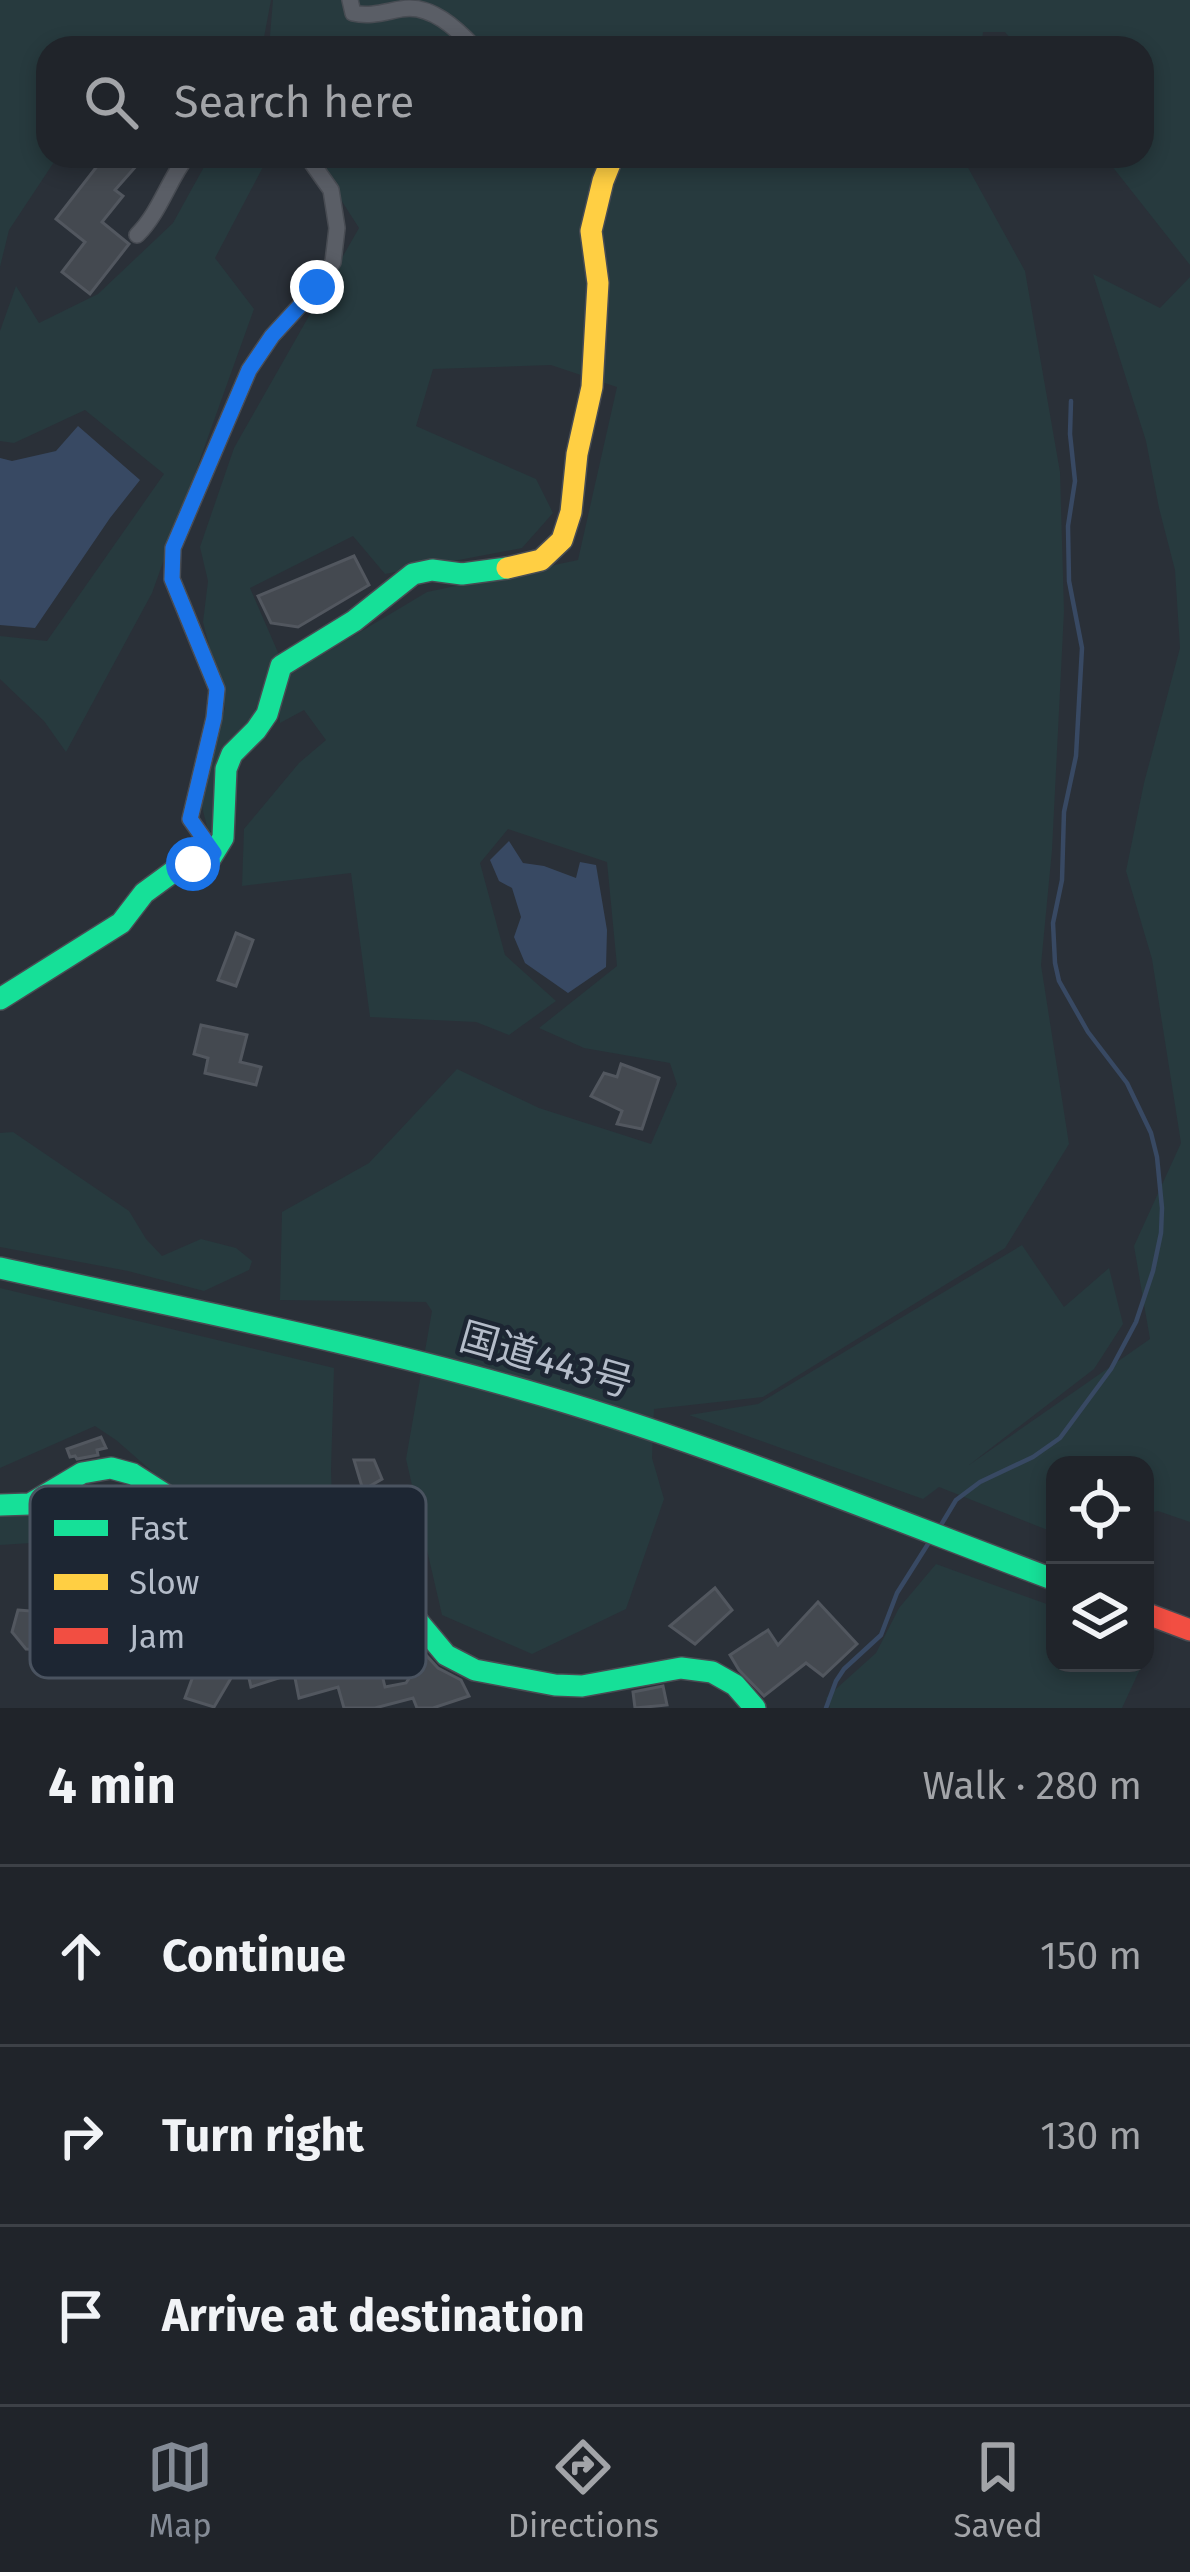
<!DOCTYPE html>
<html lang="en">
<head>
<meta charset="utf-8">
<style>
  :root { --surface:#20242a; --page:#2d3036; --text:#f1f3f6; --muted:#a2a4a8; --line:#3d4147; --accent:#848b96 }
  body { margin:0; font-family:"Fira Sans","Noto Sans JP",sans-serif; background:var(--page); color:var(--text) }
  .controls { position:absolute; right:36px; bottom:36px; display:grid; overflow:hidden; border-radius:24px; box-shadow:0 6px 18px #0003 }
  .controls button { width:108px; height:108px; display:grid; place-items:center; padding:0; border:0; border-bottom:3px solid var(--line); background:var(--surface); color:var(--text); font:60px sans-serif }
  .stop { position:absolute; width:36px; height:36px; margin:-27px; border:9px solid #1a73e8; border-radius:50%; background:#fff }
  .stop.end { background:#1a73e8; border-color:#fff; box-shadow:0 3px 12px #0008 }
  .list { margin:0; padding:0; list-style:none }
  h2 { display:flex; justify-content:space-between; align-items:center; height:156px; margin:0; padding:0 48px; font-size:51px }
  h2 small { font-size:39px; font-weight:400; color:var(--muted) }
  .list li { display:grid; grid-template-columns:78px 1fr auto; gap:36px; align-items:center; box-sizing:border-box; height:180px; padding:0 48px; border-top:3px solid var(--line) }
  .list b { display:block; font-size:45px; white-space:nowrap }
  .list em { font-size:39px; font-style:normal; color:var(--muted) }
  .icon { flex:none; width:66px; height:66px; fill:none; stroke:currentColor; stroke-width:2; stroke-linecap:round; stroke-linejoin:round }
  .map { position:relative; flex:none; width:1190px; height:1708px; overflow:hidden }
  .search { position:absolute; background:var(--surface); box-shadow:0 6px 18px #0003; left:36px; right:36px; top:36px; height:132px; display:flex; align-items:center; gap:30px; box-sizing:border-box; padding:0 42px; border-radius:36px; color:var(--muted); font-size:45px }
  .sheet { height:696px; background:var(--surface) }
  nav { display:flex; justify-content:space-around; align-items:center; box-sizing:border-box; height:168px; border-top:3px solid var(--line); background:var(--surface); font-size:33px; color:var(--muted) }
  nav a { display:grid; justify-items:center; gap:6px }
  nav .on { color:var(--accent) }
  .map>svg:first-child { display:block }
  .green { fill:#273a3e }
  .water { fill:#384963 }
  .lines { fill:none; stroke-linecap:round; stroke-linejoin:round }
  .stream { stroke:#384963; stroke-width:4.5 }
  .building { fill:#444950; stroke:#52575f; stroke-width:3 }
  .street-casing { stroke:#484c53; stroke-width:18 }
  .fast-casing { stroke:#484c53; stroke-width:24 }
  .slow-casing { stroke:#484c53; stroke-width:24 }
  .jam-casing { stroke:#484c53; stroke-width:24 }
  .street { stroke:#5a5e66; stroke-width:15 }
  .fast { stroke:#16e098; stroke-width:21 }
  .slow { stroke:#ffcf43; stroke-width:21 }
  .jam { stroke:#f24e42; stroke-width:21 }
  .route { stroke:#1a73e8; stroke-width:15 }
  .labels { text-anchor:middle; dominant-baseline:central; stroke-width:9; stroke-linejoin:round; paint-order:stroke }
  .street-label { font-size:39px; fill:#b4bcc9; stroke:#1d2633 }
  .key { fill:#1d2633; stroke:#4a5360; stroke-width:3 }
  .key-label { font-size:33px; fill:#b4bcc9 }
</style>
</head>
<body>
<div class="map">
<svg width="1190" height="1708" viewBox="0 0 1190 1708">
  <rect width="100%" height="100%" fill="#2a3038"/>
  <g class="green">
    <path d="M0,0h271l-9,48h-214v108h10l-49,74 -9,37z"/>
    <path d="M273,0h917v265l-86,-109h38v-108h-124l-13,-16h-22l-2,16h-712z"/>
    <path d="M210,156h41l12,11 -48,91 39,51 -102,284 -86,159 -22,-31 -44,-42v-43l47,5 117,-167 -79,-64 -71,33 -14,-2v-110l16,-45 23,37 59,-29 75,-71z"/>
    <path d="M313,156h654l-1,8 59,107 35,201 4,139 -12,239 -11,115 28,179 -64,104 -242,149 -109,12 -2,49 12,41 -38,110 -94,45 -90,-39 -36,-156 26,-148 -6,-9 -146,-2 2,-88 87,-49 88,-94 82,39 112,36 26,-60 -7,-21 -86,-15 -45,-20 78,-62 -10,-104 -99,-33 -28,34 25,92 51,46 -47,34 -33,-13 -106,-5 -19,-144 -109,13 2,-57 55,-66 27,-23 -22,-30 -24,13 -2,-42 149,-89 151,-32 39,-173 -66,-22 -118,4 -17,57 120,53 17,34 -31,35 -137,26 -32,-38 -103,52 30,69c-31,54 -46,116 -65,176l-7,-3 -7,-27 1,-25 23,-70 -22,-86 5,-41 -8,-34 34,-99 125,-220z"/>
    <path d="M1093,274l67,34 30,-31v1245l-32,-11 -13,3v-49h-90v68l-116,-46 -16,12 -234,-84 69,-11 264,-159 42,62 45,-39 14,56 -29,45 -125,96 181,-126 -16,-93 47,-103 -29,-184 -26,-88 18,-88 36,-135 -5,-78 -16,-62 -13,-67z"/>
    <path d="M13,1132l116,79 17,28 16,17 39,-17 35,9 16,13 -3,9 -45,21 -76,-20 -128,-24v-114z"/>
    <path d="M0,1288l334,80 -3,102 2,59 -83,2 -79,-43 -55,-48 -21,-14 -95,42z"/>
    <path d="M117,1484l11,7 -62,25 -4,25 -62,4v-28l39,-2 49,-24z"/>
    <path d="M936,1564l119,43v56h82l4,4 -19,41h-292l-4,-10 50,-45 23,-45z"/>
  </g>
  <g class="water">
    <path d="M78,426l62,54 -30,38 -75,110 -35,-3v-167l12,3 44,-10z"/>
    <path d="M509,841l14,22 21,3 32,12 4,-16 16,3 11,65 -1,37 -38,26 -43,-30 -11,-26 7,-20 -9,-29 -13,-7 -9,-21z"/>
  </g>
  <g class="lines">
    <g class="stream">
      <path d="M941,1525l15,-25 24,-18 53,-25 27,-19 51,-69 25,-47 17,-51 8,-38 1,-25 -5,-51 -6,-24 -24,-50 -39,-51 -29,-51 -4,-18 -2,-40 9,-43 2,-68 12,-56 6,-108 -13,-67 -1,-55 7,-45 -5,-47 1,-33"/>
      <path d="M826,1708l10,-27 8,-12 37,-34 16,-42 31,-49"/>
    </g>
  </g>
  <g class="building">
    <path d="M105,156h40l-30,34 8,6 -21,26 27,22 -39,50 -28,-22 23,-30 -29,-23z"/>
    <path d="M354,556l15,29 -71,42 -27,-4 -13,-27z"/>
    <path d="M236,933l17,7 -17,46 -18,-6z"/>
    <path d="M201,1025l46,10 -7,27 21,5 -5,18 -51,-12 3,-15 -14,-4z"/>
    <path d="M621,1064l38,14 -17,51 -25,-5 5,-13 -31,-15 13,-23 13,4z"/>
    <path d="M101,1437l5,11 -9,2 1,5 -21,4 -2,-3 -5,1 -3,-8z"/>
    <path d="M354,1460h20l8,19 -19,11z"/>
    <path d="M715,1588l17,22 -37,34 -25,-18z"/>
    <path d="M818,1602l39,42 -34,32 -17,-13 -42,33 -25,-26 -9,-15 38,-25 10,15z"/>
    <path d="M18,1610l51,4 -4,37 -39,-2 -14,-17z"/>
    <path d="M208,1637l4,32 22,4 -20,34 -29,-9 11,-30 -4,-30z"/>
    <path d="M376,1650l9,37 21,-4 19,-29 13,14 23,12 8,16 -36,12h-16l-4,-10 -38,10h-31l-6,-21 -39,11 -5,-25 -43,14 -5,-22 81,-11 2,8z"/>
    <path d="M663,1686l4,19 -32,3 -2,-16z"/>
  </g>
  <g class="lines">
    <g class="street-casing">
      <g id="street">
        <path d="M350,0l3,13c17,4 31,-1 48,-4 29,-6 56,20 74,39"/>
        <path d="M137,235c23,-23 31,-54 50,-79"/>
        <path d="M214,853l-24,-34 24,-101 3,-29 -45,-110 1,-31 76,-178 23,-34 45,-49 16,-25 4,-34 -6,-38 -24,-34"/>
      </g>
    </g>
    <g class="fast-casing">
      <g id="fast">
        <path d="M0,999l121,-76 23,-30 30,-22 36,-12 13,-21 3,-69 6,-15 24,-24 11,-16 14,-48 73,-45 59,-47 19,-4 30,4 45,-6"/>
        <path d="M0,1268c180,40 363,75 541,127 175,51 344,121 514,185"/>
        <path d="M0,1505l30,-1 52,-31 29,-5 22,6 138,88 124,32 51,61 29,15 80,15 27,1 99,-18 31,4 23,13 20,23"/>
      </g>
    </g>
    <g class="slow-casing">
      <path id="slow" d="M507,568l34,-8 21,-20 9,-28 6,-58 15,-67 6,-104 -7,-52 12,-50 10,-25"/>
    </g>
    <g class="jam-casing">
      <path id="jam" d="M1145,1613l45,17"/>
    </g>
    <use href="#street" class="street"/>
    <use href="#fast" class="fast"/>
    <use href="#slow" class="slow"/>
    <use href="#jam" class="jam"/>
  </g>
  <g class="lines">
    <path class="route" d="M193,864l16,-5 5,-6 -24,-34 24,-101 3,-29 -45,-110 1,-31 76,-178 23,-34 45,-49"/>
  </g>
  <g class="labels">
    <g class="street-label">
      <text transform="translate(546 1360) rotate(16)">国道443号</text>
    </g>
  </g>
  <rect x="30" y="1486" width="396" height="192" rx="18" class="key"/>
  <rect x="54" y="1520" width="54" height="16" fill="#16e098"/>
  <rect x="54" y="1574" width="54" height="16" fill="#ffcf43"/>
  <rect x="54" y="1628" width="54" height="16" fill="#f24e42"/>
  <g class="key-label">
    <text x="129" y="1540">Fast</text>
    <text x="129" y="1594">Slow</text>
    <text x="129" y="1648">Jam</text>
  </g>
</svg>
<div class="controls">
<button><svg class="icon" aria-label="locate" viewBox="0 0 24 24"><circle cx="12" cy="12" r="6"/><path d="M12 2v4M12 18v4M2 12h4M18 12h4"/></svg></button>
<button><svg class="icon" aria-label="layers" viewBox="0 0 24 24"><path d="M12 4l9 5-9 5-9-5zM3 14l9 5 9-5"/></svg></button>
</div>
<div class="stop" style="left:193px;top:864px"></div>
<div class="stop end" style="left:317px;top:287px"></div>
<div class="search"><svg class="icon" aria-label="search" viewBox="0 0 24 24"><circle cx="10" cy="10" r="6"/><path d="M15 15l6 6"/></svg>Search here</div>
</div>
<section class="sheet">
<h2>4 min<small>Walk · 280 m</small></h2>
<ul class="list">
<li><svg class="icon" aria-label="ahead" viewBox="0 0 24 24"><path d="M12 20V5M6 11l6-6 6 6"/></svg><div><b>Continue</b></div><em>150 m</em></li>
<li><svg class="icon" aria-label="right" viewBox="0 0 24 24"><path d="M7 20v-9h11M14 6l5 5-5 5"/></svg><div><b>Turn right</b></div><em>130 m</em></li>
<li><svg class="icon" aria-label="arrive" viewBox="0 0 24 24"><path d="M6 21V4h12l-3 4 3 4H6"/></svg><div><b>Arrive at destination</b></div></li>
</ul>
</section>
<nav>
<a class="on"><svg class="icon" aria-label="map" viewBox="0 0 24 24"><path d="M3 6l6-2 6 2 6-2v14l-6 2-6-2-6 2zM9 4v14M15 6v14"/></svg>Map</a>
<a><svg class="icon" aria-label="directions" viewBox="0 0 24 24"><path d="M12 3l9 9-9 9-9-9zM9 14v-3h6M13 9l2 2-2 2"/></svg>Directions</a>
<a><svg class="icon" aria-label="saved" viewBox="0 0 24 24"><path d="M7 4h10v16l-5-4-5 4z"/></svg>Saved</a>
</nav>
</body>
</html>
